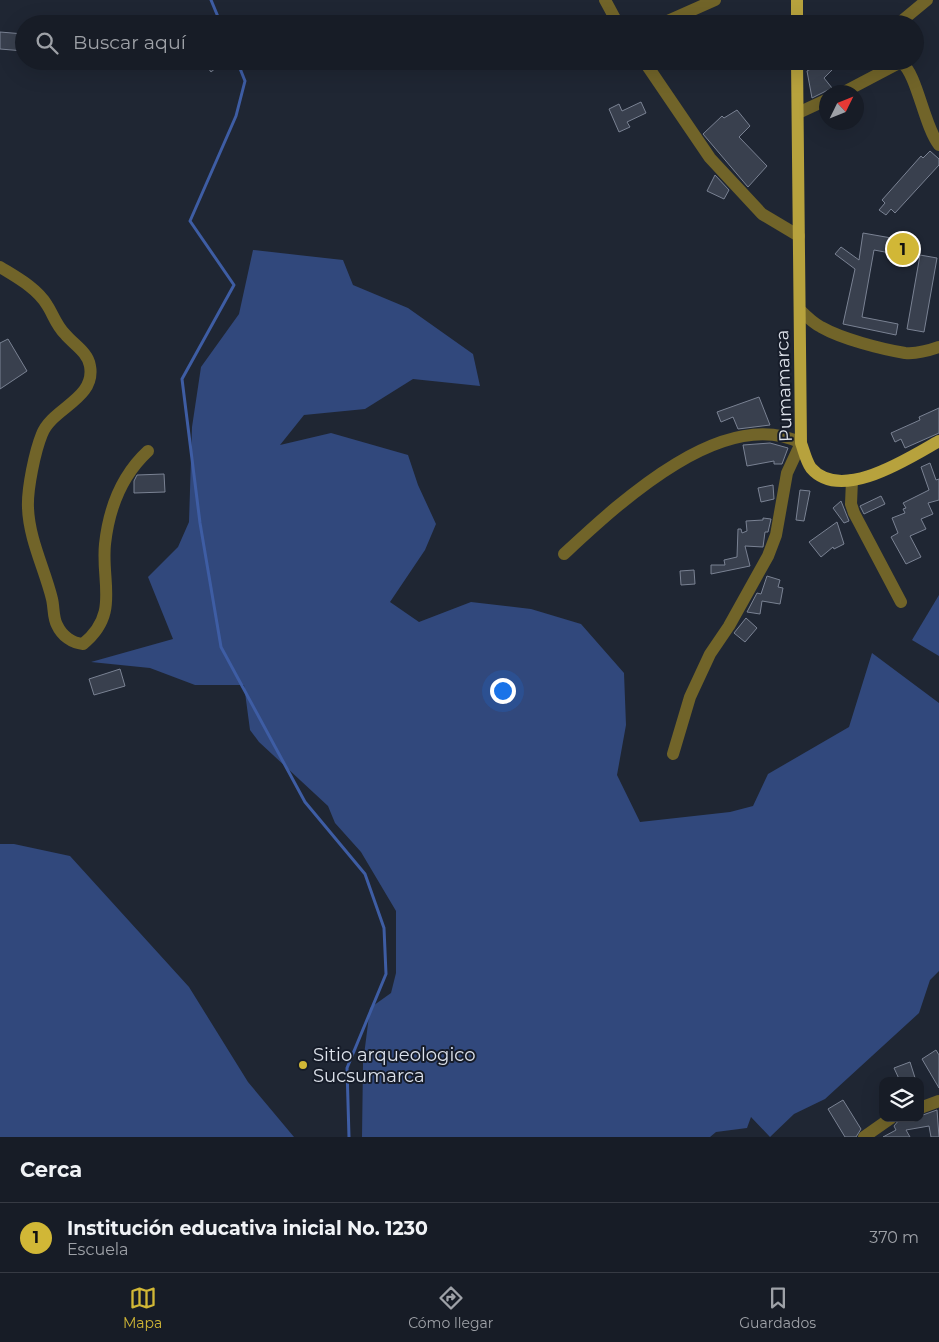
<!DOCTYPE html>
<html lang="es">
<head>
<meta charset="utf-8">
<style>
  :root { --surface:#171c26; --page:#20252e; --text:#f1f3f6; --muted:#9ea1a7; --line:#363a43; --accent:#d1b736 }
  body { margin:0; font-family:Montserrat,sans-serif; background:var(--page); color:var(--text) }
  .controls { position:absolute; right:15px; bottom:15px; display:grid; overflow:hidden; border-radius:10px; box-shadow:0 5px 20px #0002 }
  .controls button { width:45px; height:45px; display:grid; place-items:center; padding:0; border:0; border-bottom:1px solid var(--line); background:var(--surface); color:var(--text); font:25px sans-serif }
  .compass { position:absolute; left:819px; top:85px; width:45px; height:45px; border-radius:50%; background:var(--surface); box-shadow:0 5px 20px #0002; rotate:47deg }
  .you { position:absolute; left:502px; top:690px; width:18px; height:18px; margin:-12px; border:4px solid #fff; border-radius:50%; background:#1a73e8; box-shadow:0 0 0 8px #1a73e833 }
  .badge { display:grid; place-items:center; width:32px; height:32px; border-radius:50%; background:var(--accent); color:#111; font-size:16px; font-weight:700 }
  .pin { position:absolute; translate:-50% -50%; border:2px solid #fff; box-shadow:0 1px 5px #0006 }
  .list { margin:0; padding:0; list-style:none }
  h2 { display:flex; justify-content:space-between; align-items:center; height:65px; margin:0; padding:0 20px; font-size:21px }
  h2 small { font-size:16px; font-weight:400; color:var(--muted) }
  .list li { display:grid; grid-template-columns:32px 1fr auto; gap:15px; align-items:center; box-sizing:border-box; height:70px; padding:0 20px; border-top:1px solid var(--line) }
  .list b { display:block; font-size:19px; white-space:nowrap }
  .list p { margin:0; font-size:16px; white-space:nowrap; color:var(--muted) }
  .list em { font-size:16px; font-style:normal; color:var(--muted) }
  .icon { flex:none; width:28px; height:28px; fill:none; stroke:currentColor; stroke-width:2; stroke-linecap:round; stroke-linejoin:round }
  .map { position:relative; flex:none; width:939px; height:1137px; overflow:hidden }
  .search { position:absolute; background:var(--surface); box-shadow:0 5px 20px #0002; left:15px; right:15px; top:15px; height:55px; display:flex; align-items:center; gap:12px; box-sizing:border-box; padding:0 18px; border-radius:28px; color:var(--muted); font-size:19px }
  .sheet { height:135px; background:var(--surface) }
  nav { display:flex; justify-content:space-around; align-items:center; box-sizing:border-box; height:70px; border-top:1px solid var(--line); background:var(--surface); font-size:14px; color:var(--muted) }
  nav a { display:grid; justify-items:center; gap:2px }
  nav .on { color:var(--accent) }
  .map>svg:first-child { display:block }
  .green { fill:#31487c }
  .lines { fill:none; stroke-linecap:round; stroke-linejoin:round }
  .stream { stroke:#3e5da4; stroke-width:3 }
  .building { fill:#39404e; stroke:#7a8293 }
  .minor { stroke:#716429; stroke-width:12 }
  .major { stroke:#b7a23d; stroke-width:12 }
  .poi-dot { fill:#d1b736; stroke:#161c29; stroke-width:2 }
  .labels { text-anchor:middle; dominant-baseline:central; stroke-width:4; stroke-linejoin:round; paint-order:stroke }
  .street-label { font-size:18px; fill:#dde2eb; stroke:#161c29 }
  .poi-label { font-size:18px; fill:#dde2eb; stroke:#161c29; text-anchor:start }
</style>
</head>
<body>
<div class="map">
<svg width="939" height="1137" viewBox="0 0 939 1137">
  <rect width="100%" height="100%" fill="#1f2633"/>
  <g class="green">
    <path d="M253,250l90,10 10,25 55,23 65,46 7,32 -67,-7 -48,30 -61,6 -24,30 51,-12 77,22 10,30 18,39 -11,26 -35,52 29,20 52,-20 60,7 50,15 43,49 2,52 -9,50 23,47 90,-10 23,-6 15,-32 81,-47 23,-74 67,50v268l-9,9 -11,33 -94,86 -31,15 -24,23 -19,-20 -4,11 -31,4 -6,5h-348l1,-74 7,-55 21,-15 5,-20v-62l-35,-59 -26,-29 -7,-17 -69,-64 -9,-12 -6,-45h-49l-45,-17 -59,-6 82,-23 -25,-62 30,-30 11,-25 3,-95 9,-60 38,-53z"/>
    <path d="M939,595v61l-27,-16z"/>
    <path d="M0,844h14l56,12 119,131 59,95 46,55h-294z"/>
  </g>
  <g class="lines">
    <g class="stream">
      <path d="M211,0l10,24"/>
      <path d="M237,61l8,20 -9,35 -46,105 44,64 -52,94 18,144 21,124 84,155 60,72 19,54 2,46 -39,94 2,69"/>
    </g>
  </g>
  <g class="building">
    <path d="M0,32l24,2v17l-24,-2z"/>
    <path d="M203,61h21l-13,11z"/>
    <path d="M825,61h4l5,7 -10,10 8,10 -20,10 -5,-27z"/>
    <path d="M641,102l5,11 -19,9 3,5 -11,5 -10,-23 10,-5 3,7z"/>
    <path d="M737,110l13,16 -11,11 28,29 -19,21 -45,-53 19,-18 2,2z"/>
    <path d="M930,151l9,8v6l-44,48 -4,-4 -5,6 -7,-5 6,-7 -3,-3 39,-44 2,2z"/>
    <path d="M715,175l14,15 -5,9 -17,-8z"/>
    <path d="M863,233l51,9 -2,15 -38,-7 -12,67 36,7 -2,11 -53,-11 12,-55 -20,-15 6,-7 18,13z"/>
    <path d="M920,255l17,3 -13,74 -17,-3z"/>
    <path d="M8,339l19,32 -27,18v-46z"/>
    <path d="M759,397l11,28 -32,4 -5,-12 -12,5 -4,-10z"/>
    <path d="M939,408v25l-34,15 -4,-9 -6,3 -4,-9 29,-13 -1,-3z"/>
    <path d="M770,443l18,5 -6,16h-8v-3l-27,5 -4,-21z"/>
    <path d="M930,463l6,17 3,-1v21l-11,3 5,11 -12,5 5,10 -16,7 11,21 -15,7 -15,-27 7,-4 -6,-15 13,-5 -2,-4 3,-1 -3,-5 26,-13 -8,-23z"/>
    <path d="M164,474l1,18 -31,1v-12l3,-6z"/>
    <path d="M773,485l1,14 -13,3 -3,-14z"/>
    <path d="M800,490l10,1 -6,30 -8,-1z"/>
    <path d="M881,496l4,8 -21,10 -4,-8z"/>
    <path d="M841,501l8,20 -5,2 -11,-15z"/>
    <path d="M763,518l8,1 -3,13h-3l-2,15 -18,-1 5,20 -39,8v-9h14l-1,-5 13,-3 1,-28h3l1,4 5,-2 -1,-10 17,-1z"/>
    <path d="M837,522l7,22 -10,5 -1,-2 -12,10 -12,-15z"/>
    <path d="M694,570l1,14 -14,1 -1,-14z"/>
    <path d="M767,576l13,4 -2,7 5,1 -3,16 -18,-3 -2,13 -13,-2 10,-19 4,1z"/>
    <path d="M746,618l11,10 -12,14 -11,-9z"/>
    <path d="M120,669l5,17 -31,9 -5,-16z"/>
    <path d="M936,1050l3,5v33l-17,-29z"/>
    <path d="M910,1062l6,19h-16l-6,-13z"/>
    <path d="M843,1100l18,29 -5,8h-11l-17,-28z"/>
    <path d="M937,1110l2,27h-8l-2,-11 -23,4 4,7h-27l13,-7 -2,-4 5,-6 21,-2v-2z"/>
  </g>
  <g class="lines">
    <g class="minor">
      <path d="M605,0l13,24"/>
      <path d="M661,24l54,-24"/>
      <path d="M898,24l29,-24"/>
      <path d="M644,61l66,97 52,56 37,22"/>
      <path d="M844,92l57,-30c16,11 23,64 38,83"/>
      <path d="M798,113l28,-13"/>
      <path d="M0,267c16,10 37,21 47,38 6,9 9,20 18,29 8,10 23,18 25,32 6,33 -38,42 -48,68 -7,17 -15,55 -14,74 1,31 17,62 24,91 2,8 1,19 5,26 5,11 15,18 26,19 37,-30 18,-61 22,-100 4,-36 16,-68 43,-93"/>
      <path d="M800,310c6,6 13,13 21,17 21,12 60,22 84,26 12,1 23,-2 34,-6"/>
      <path d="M852,480l-1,24 3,9 47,89"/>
      <path d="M564,554c53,-49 159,-150 237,-111l-14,30 -11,62 -8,21 -39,70 -19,28 -20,43 -17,57"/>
      <path d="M920,1108l19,-7"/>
      <path d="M864,1137l27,-19"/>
    </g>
    <g class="major">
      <path d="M797,24v-24"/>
      <path d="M797,61l4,382c3,8 5,18 10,25 30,35 98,-10 128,-27"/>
    </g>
  </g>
  <circle class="poi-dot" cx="303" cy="1065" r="5"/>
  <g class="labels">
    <g class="street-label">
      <text transform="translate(784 386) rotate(-92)">Pumamarca</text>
    </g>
    <g class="poi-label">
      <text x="313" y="1055">Sitio arqueologico<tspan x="313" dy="21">Sucsumarca</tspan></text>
    </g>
  </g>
</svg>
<div class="controls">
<button><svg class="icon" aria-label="layers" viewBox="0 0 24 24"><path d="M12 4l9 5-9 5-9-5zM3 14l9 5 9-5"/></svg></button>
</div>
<svg class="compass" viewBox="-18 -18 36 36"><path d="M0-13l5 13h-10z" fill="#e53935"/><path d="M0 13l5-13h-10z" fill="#9ea1a7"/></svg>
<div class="you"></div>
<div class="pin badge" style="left:903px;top:249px">1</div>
<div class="search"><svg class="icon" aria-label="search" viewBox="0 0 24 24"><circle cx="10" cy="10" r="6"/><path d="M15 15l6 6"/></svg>Buscar aquí</div>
</div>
<section class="sheet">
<h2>Cerca<small></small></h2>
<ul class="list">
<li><span class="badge">1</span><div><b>Institución educativa inicial No. 1230</b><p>Escuela</p></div><em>370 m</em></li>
</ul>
</section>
<nav>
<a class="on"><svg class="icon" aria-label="map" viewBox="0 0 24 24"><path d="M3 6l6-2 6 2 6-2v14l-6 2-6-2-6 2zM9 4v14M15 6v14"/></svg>Mapa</a>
<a><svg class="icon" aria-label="directions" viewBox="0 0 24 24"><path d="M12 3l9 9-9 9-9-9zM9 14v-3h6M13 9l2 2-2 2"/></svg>Cómo llegar</a>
<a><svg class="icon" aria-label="saved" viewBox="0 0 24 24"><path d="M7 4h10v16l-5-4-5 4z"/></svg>Guardados</a>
</nav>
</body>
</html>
